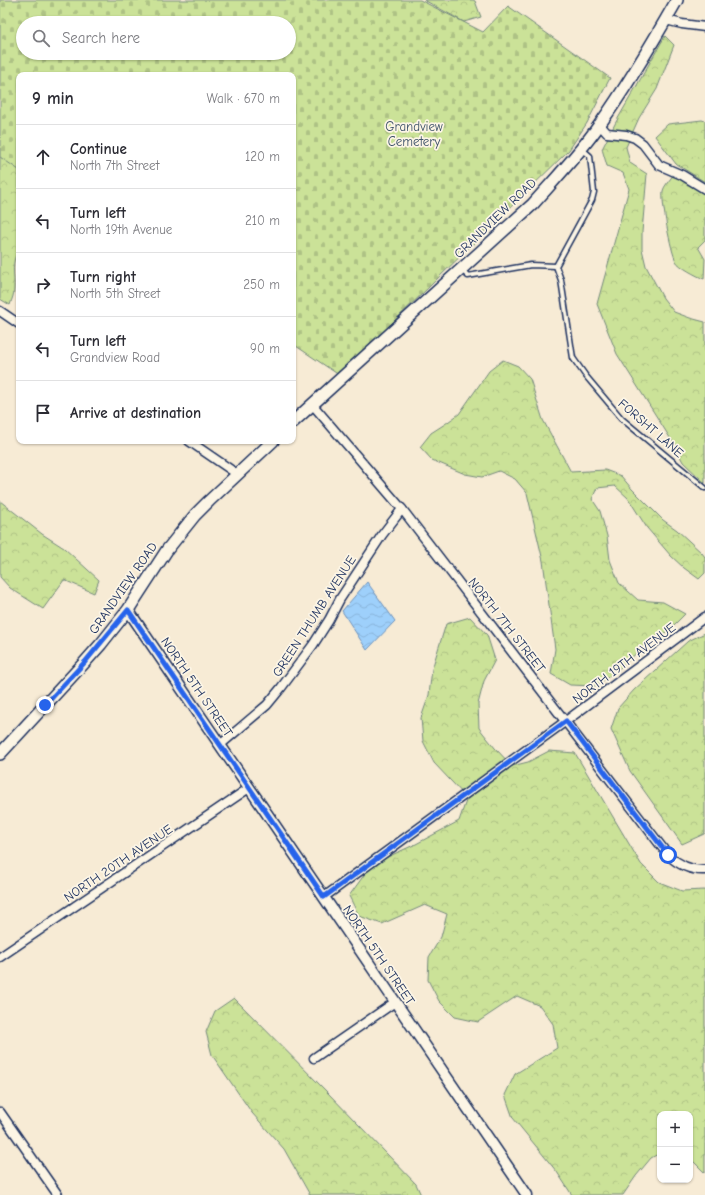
<!DOCTYPE html>
<html lang="en">
<head>
<meta charset="utf-8">
<style>
  :root { --surface:#fff; --page:#f7f7f7; --text:#2b2b33; --muted:#7c7c81; --line:#e1e1e2 }
  body { margin:0; font-family:"Comic Neue",sans-serif; background:var(--page); color:var(--text) }
  .controls { position:absolute; right:12px; bottom:12px; display:grid; overflow:hidden; border-radius:8px; box-shadow:0 1px 3px #0004 }
  .controls button { width:36px; height:36px; display:grid; place-items:center; padding:0; border:0; border-bottom:1px solid var(--line); background:var(--surface); color:var(--text); font:20px sans-serif }
  .stop { position:absolute; width:12px; height:12px; margin:-9px; border:3px solid #2563eb; border-radius:50%; background:#fff }
  .stop.end { background:#2563eb; border-color:#fff; box-shadow:0 1px 4px #0008 }
  .list { margin:0; padding:0; list-style:none }
  h2 { display:flex; justify-content:space-between; align-items:center; height:52px; margin:0; padding:0 16px; font-size:17px }
  h2 small { font-size:13px; font-weight:400; color:var(--muted) }
  .list li { display:grid; grid-template-columns:26px 1fr auto; gap:12px; align-items:center; box-sizing:border-box; height:64px; padding:0 16px; border-top:1px solid var(--line) }
  .list b { display:block; font-size:15px; white-space:nowrap }
  .list p { margin:0; font-size:13px; white-space:nowrap; color:var(--muted) }
  .list em { font-size:13px; font-style:normal; color:var(--muted) }
  .icon { flex:none; width:22px; height:22px; fill:none; stroke:currentColor; stroke-width:2; stroke-linecap:round; stroke-linejoin:round }
  .map { position:relative; flex:none; width:705px; height:1195px; overflow:hidden }
  .search { position:absolute; background:var(--surface); box-shadow:0 1px 3px #0004; left:16px; top:16px; width:280px; height:44px; display:flex; align-items:center; gap:10px; box-sizing:border-box; padding:0 14px; border-radius:22px; color:var(--muted); font-size:15px }
  .panel { position:absolute; background:var(--surface); box-shadow:0 1px 3px #0004; left:16px; top:72px; width:280px; height:372px; border-radius:8px }
  .map>svg:first-child { display:block }
  .forest { fill:url(#forest-crowns); stroke:#73887b }
  .cemetery { fill:url(#cemetery-stones); stroke:#73887b; fill-rule:evenodd }
  .water { fill:url(#water-waves); stroke:#6a90bc }
  .lines { fill:none; stroke-linecap:round; stroke-linejoin:round }
  .service-casing { stroke:#1b2f5e; stroke-width:7 }
  .minor-casing { stroke:#1b2f5e; stroke-width:11 }
  .tertiary-casing { stroke:#1b2f5e; stroke-width:13 }
  .secondary-casing { stroke:#1b2f5e; stroke-width:14 }
  .service { stroke:#fcf5e5; stroke-width:4 }
  .minor { stroke:#fcf5e5; stroke-width:8 }
  .tertiary { stroke:#fcf5e5; stroke-width:10 }
  .secondary { stroke:#fcf5e5; stroke-width:11 }
  .route { stroke:#2563eb; stroke-width:5 }
  .labels { text-anchor:middle; dominant-baseline:central; stroke-width:3.5; stroke-linejoin:round; paint-order:stroke }
  .park-label { font-size:13px; fill:#3e536a; stroke:#fcf5e5 }
  .street-label { font-size:13px; fill:#1b2f5e; stroke:#fcf5e5 }
</style>
</head>
<body>
<div class="map">
<svg width="705" height="1195" viewBox="0 0 705 1195">
  <defs>
    <pattern id="forest-crowns" width="20" height="18" patternUnits="userSpaceOnUse"><rect width="20" height="18" fill="#cbe298"/><path d="M2 6a3 3 0 1 1 6 0M12 15a3 3 0 1 1 6 0" fill="none" stroke="#aec285"/></pattern>
    <pattern id="cemetery-stones" width="16" height="16" patternUnits="userSpaceOnUse"><rect width="16" height="16" fill="#cbe298"/><path d="M2 7V4a2 2 0 0 1 4 0v3zM10 15v-3a2 2 0 0 1 4 0v3z" fill="#aec285"/></pattern>
    <pattern id="water-waves" width="16" height="10" patternUnits="userSpaceOnUse"><rect width="16" height="10" fill="#9ed0fb"/><path d="M0 5q4-4 8 0t8 0" fill="none" stroke="#88b3da"/></pattern>
  </defs>
  <rect width="100%" height="100%" fill="#f7ebd5"/>
  <filter id="ink" filterUnits="userSpaceOnUse"><feTurbulence type="fractalNoise" baseFrequency=".025" numOctaves="2"/><feDisplacementMap in="SourceGraphic" scale="8" xChannelSelector="R" yChannelSelector="G"/><feConvolveMatrix kernelMatrix="1 2 1 2 8 2 1 2 1" color-interpolation-filters="sRGB"/></filter>
  <g filter="url(#ink)">
    <g class="forest">
      <path d="M424,0h49l2,1 6,16 -17,5z"/>
      <path d="M665,36l9,9 -17,44 -18,29 -13,29 4,16 17,11 -5,58v17l4,17 17,32 11,14 16,6 15,4v161l-22,-21 -11,-21 -55,-87 -20,-50 32,-115 -6,-16 -16,-7 -5,-17 14,-27z"/>
      <path d="M702,120l3,1v61l-29,-18 -21,-28 13,-12z"/>
      <path d="M0,147l19,19v85c-9,9 -4,26 -5,38 0,6 -2,10 -4,16l-10,-6z"/>
      <path d="M673,175l32,19v46l-7,7 7,12 -1,20c-7,-3 -25,-12 -28,-18 -5,-9 -15,-60 -13,-70 1,-5 7,-11 10,-16z"/>
      <path d="M503,360l15,6 12,13 13,41 28,52 34,-2 16,6 11,13 31,31 14,10 25,23 3,4v16l-6,6 -15,-11 -13,-12 -24,-28 -19,-30 -13,-12 -18,2 -5,11 8,12 7,25 3,24 9,23 19,17 25,2 22,12 -17,17 -19,11 -35,31 -19,13 -25,-1 -19,-11 4,-25 -12,-88 -16,-68 -12,-14 -16,-8 -17,6 -17,-3 -33,-14 -12,-13 11,-14 14,-9 14,-10 30,-43z"/>
      <path d="M0,501l42,33 22,14 35,32 -5,13 -30,-13 -21,29 -33,-21 -10,-11z"/>
      <path d="M470,617l17,18 8,25 -11,21 -6,23 1,24 16,20 17,18 16,-4 21,-11 26,2 66,111 18,18 23,9 23,-1v283l-15,-15v-44h-30v39l-9,5 -15,18 -13,19h-51l-15,-23 -44,-54 -8,-23 10,-21 42,-26 -4,-24 -13,-18 -23,-10 -39,26 -23,-5 -16,-16 -11,-21 1,-23 12,-20 6,-23 -22,-9 -43,19 -23,-8 -10,-20 23,-32 44,-20 43,-23 8,-23 -33,-35 -11,-22 -2,-23 8,-23 3,-26 14,-45z"/>
      <path d="M705,633v199l-1,2 -22,10 -52,-73 -19,-42 7,-21 16,-18 54,-49z"/>
      <path d="M234,998l94,95 88,91 5,11h-111l-26,-46 -32,-36 -40,-58 -6,-23 9,-21z"/>
    </g>
    <path class="cemetery" d="M0,0h420l63,32 25,-26 102,72 -23,45 -18,27 -230,225 -46,-31v-269h-274v95l-19,-13zM23,23h266v30h-266z"/>
    <path class="water" d="M367,582l28,39 -28,29 -25,-39z"/>
    <g class="lines">
      <g class="service-casing">
        <g id="service">
          <path d="M582,149l8,7 4,36 -2,8 -36,66 5,14 12,78 12,17 37,44 83,69"/>
          <path d="M462,270l6,6 63,-11 25,1"/>
        </g>
      </g>
      <g class="minor-casing">
        <g id="minor">
          <path d="M666,20l16,4 23,3"/>
          <path d="M600,125l7,8 19,2 9,3 8,6 16,21 23,10 23,14"/>
          <path d="M0,311l19,13"/>
          <path d="M312,404l90,105 266,346c11,10 22,16 37,15"/>
          <path d="M189,441l48,33"/>
          <path d="M220,745l47,-40 14,-17 32,-43 16,-25 11,-21 42,-64 20,-26"/>
          <path d="M324,897l242,-176 139,-104"/>
          <path d="M0,957l249,-169"/>
          <path d="M314,1058l81,-56"/>
          <path d="M0,1112l58,83"/>
        </g>
      </g>
      <g class="tertiary-casing">
        <path id="tertiary" d="M128,610l399,585"/>
      </g>
      <g class="secondary-casing">
        <g id="secondary">
          <path d="M293,422l240,-218c23,-26 47,-51 67,-80 28,-39 53,-82 77,-124"/>
          <path d="M0,754l85,-92 16,-18 27,-34 39,-60 28,-35 14,-14 64,-60"/>
        </g>
      </g>
      <use href="#service" class="service"/>
      <use href="#minor" class="minor"/>
      <use href="#tertiary" class="tertiary"/>
      <use href="#secondary" class="secondary"/>
    </g>
  </g>
  <g class="lines" filter="url(#ink)">
    <path class="route" d="M45,705l40,-43 43,-52 196,287 242,-176 102,134"/>
  </g>
  <g class="labels">
    <g class="park-label">
      <text x="414" y="126">Grandview<tspan x="414" dy="15">Cemetery</tspan></text>
    </g>
    <g class="street-label">
      <text transform="translate(495 218) rotate(-44)">GRANDVIEW ROAD</text>
      <text transform="translate(651 428) rotate(41)">FORSHT LANE</text>
      <text transform="translate(123 588) rotate(-55)">GRANDVIEW ROAD</text>
      <text transform="translate(314 616) rotate(-57)">GREEN THUMB AVENUE</text>
      <text transform="translate(507 625) rotate(52)">NORTH 7TH STREET</text>
      <text transform="translate(624 663) rotate(-37)">NORTH 19TH AVENUE</text>
      <text transform="translate(197 687) rotate(56)">NORTH 5TH STREET</text>
      <text transform="translate(118 863) rotate(-34)">NORTH 20TH AVENUE</text>
      <text transform="translate(379 955) rotate(56)">NORTH 5TH STREET</text>
    </g>
  </g>
</svg>
<div class="controls">
<button>+</button>
<button>−</button>
</div>
<div class="stop" style="left:668px;top:855px"></div>
<div class="stop end" style="left:45px;top:705px"></div>
<div class="search"><svg class="icon" aria-label="search" viewBox="0 0 24 24"><circle cx="10" cy="10" r="6"/><path d="M15 15l6 6"/></svg>Search here</div>
<section class="panel">
<h2>9 min<small>Walk · 670 m</small></h2>
<ul class="list">
<li><svg class="icon" aria-label="ahead" viewBox="0 0 24 24"><path d="M12 20V5M6 11l6-6 6 6"/></svg><div><b>Continue</b><p>North 7th Street</p></div><em>120 m</em></li>
<li><svg class="icon" aria-label="left" viewBox="0 0 24 24"><path d="M17 20v-9H6M10 6l-5 5 5 5"/></svg><div><b>Turn left</b><p>North 19th Avenue</p></div><em>210 m</em></li>
<li><svg class="icon" aria-label="right" viewBox="0 0 24 24"><path d="M7 20v-9h11M14 6l5 5-5 5"/></svg><div><b>Turn right</b><p>North 5th Street</p></div><em>250 m</em></li>
<li><svg class="icon" aria-label="left" viewBox="0 0 24 24"><path d="M17 20v-9H6M10 6l-5 5 5 5"/></svg><div><b>Turn left</b><p>Grandview Road</p></div><em>90 m</em></li>
<li><svg class="icon" aria-label="arrive" viewBox="0 0 24 24"><path d="M6 21V4h12l-3 4 3 4H6"/></svg><div><b>Arrive at destination</b></div></li>
</ul>
</section>
</div>
</body>
</html>
